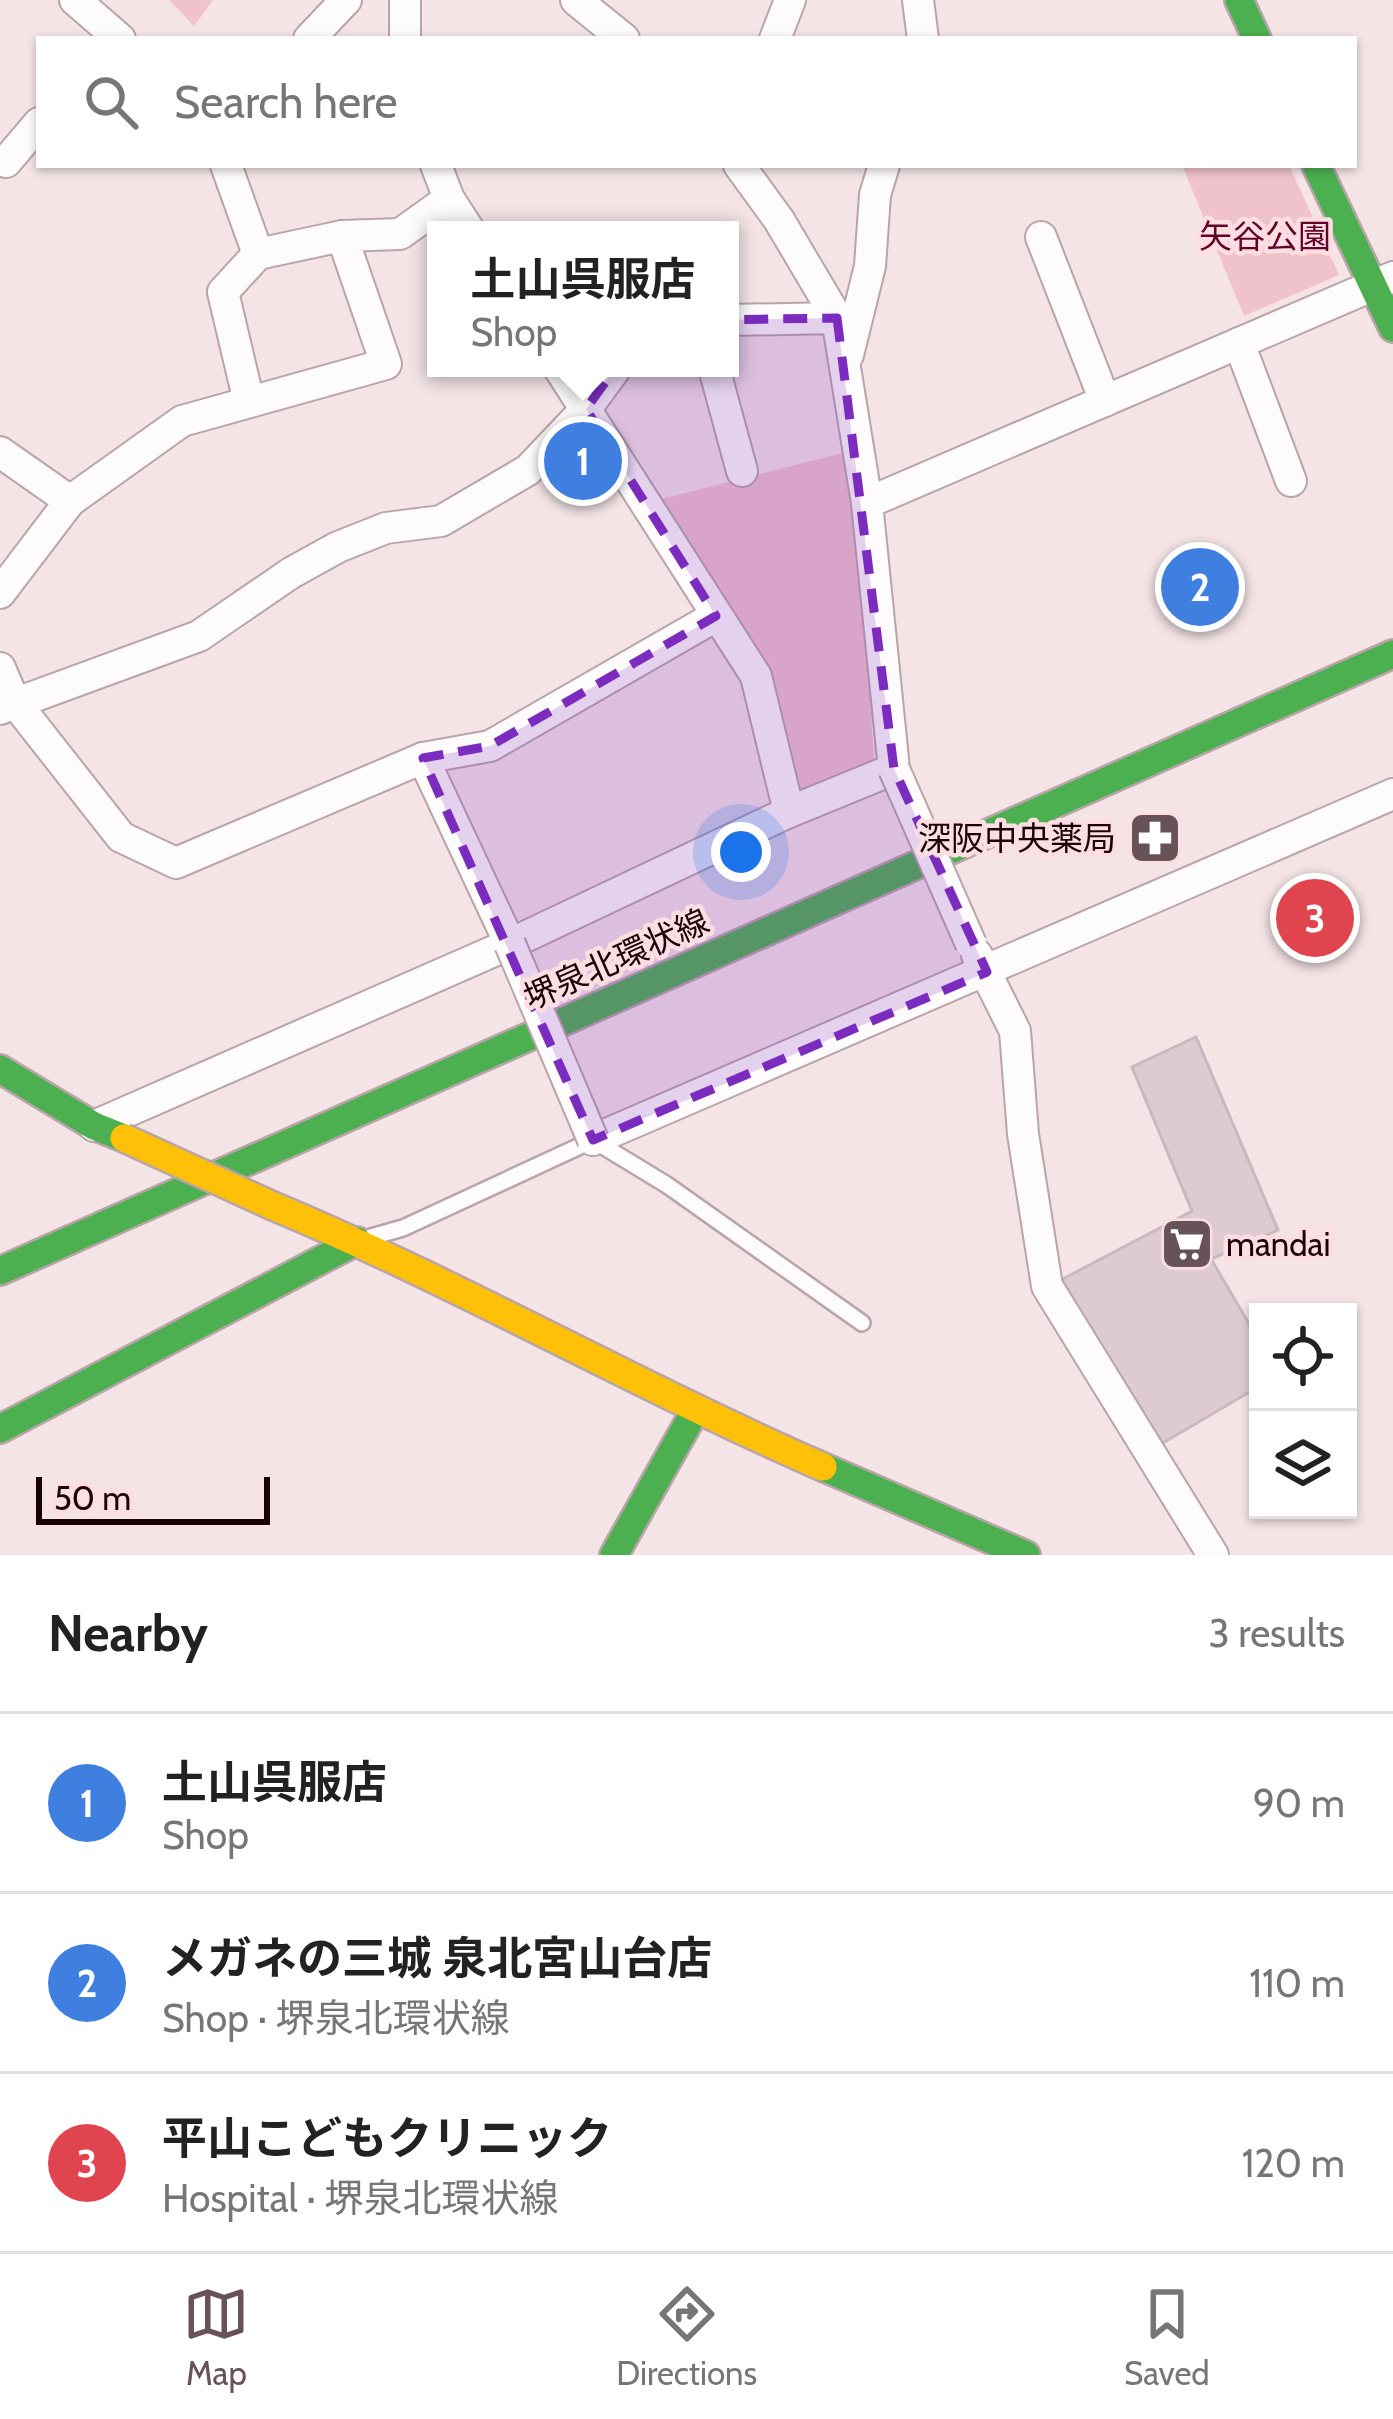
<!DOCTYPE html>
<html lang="en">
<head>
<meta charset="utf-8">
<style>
  :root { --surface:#fff; --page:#f6f6f6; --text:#222; --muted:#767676; --line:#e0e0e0; --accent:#665257 }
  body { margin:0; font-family:Cabin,"Noto Sans JP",sans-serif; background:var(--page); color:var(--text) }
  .controls { position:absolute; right:36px; bottom:36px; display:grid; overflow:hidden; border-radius:0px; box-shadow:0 3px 9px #0004 }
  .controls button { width:108px; height:108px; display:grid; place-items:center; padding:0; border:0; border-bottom:3px solid var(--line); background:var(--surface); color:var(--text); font:60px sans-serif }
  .scale { position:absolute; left:36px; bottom:30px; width:234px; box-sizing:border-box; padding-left:12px; border:6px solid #1a040a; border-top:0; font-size:33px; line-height:42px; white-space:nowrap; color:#1a040a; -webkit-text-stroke:9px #fbdde2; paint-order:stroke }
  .you { position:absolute; left:741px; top:852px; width:42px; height:42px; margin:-30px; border:9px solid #fff; border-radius:50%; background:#1a73e8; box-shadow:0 0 0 18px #1a73e833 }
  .badge { display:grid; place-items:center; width:78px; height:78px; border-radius:50%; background:var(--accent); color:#fff; font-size:39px; font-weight:700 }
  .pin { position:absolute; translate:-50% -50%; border:6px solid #fff; box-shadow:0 3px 12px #0006 }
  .popup { position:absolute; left:427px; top:221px; width:312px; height:156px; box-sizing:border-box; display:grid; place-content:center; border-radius:0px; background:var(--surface); filter:drop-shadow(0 3px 9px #0005); font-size:39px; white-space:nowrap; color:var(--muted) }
  .popup b { font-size:45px; color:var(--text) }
  .popup::after { content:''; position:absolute; left:50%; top:100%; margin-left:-24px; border:24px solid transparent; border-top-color:var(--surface) }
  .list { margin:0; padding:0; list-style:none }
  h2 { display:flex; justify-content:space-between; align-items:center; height:156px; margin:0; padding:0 48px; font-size:51px }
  h2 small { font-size:39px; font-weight:400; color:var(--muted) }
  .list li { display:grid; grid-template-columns:78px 1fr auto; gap:36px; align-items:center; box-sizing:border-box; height:180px; padding:0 48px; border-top:3px solid var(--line) }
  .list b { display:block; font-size:45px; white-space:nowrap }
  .list p { margin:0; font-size:39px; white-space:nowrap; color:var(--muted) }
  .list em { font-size:39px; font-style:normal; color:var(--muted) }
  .icon { flex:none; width:66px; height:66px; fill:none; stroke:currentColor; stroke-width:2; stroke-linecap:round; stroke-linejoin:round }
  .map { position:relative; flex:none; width:1393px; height:1555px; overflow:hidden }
  .search { position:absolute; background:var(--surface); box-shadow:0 3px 9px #0004; left:36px; right:36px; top:36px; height:132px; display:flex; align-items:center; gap:30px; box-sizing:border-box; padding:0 42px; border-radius:0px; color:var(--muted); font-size:45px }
  .sheet { height:696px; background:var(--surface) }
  nav { display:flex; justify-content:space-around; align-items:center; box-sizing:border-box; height:168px; border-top:3px solid var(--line); background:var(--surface); font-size:33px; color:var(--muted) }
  nav a { display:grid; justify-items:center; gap:6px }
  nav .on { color:var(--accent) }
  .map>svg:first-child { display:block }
  .green { fill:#f0c2cc }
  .building { fill:#decbd2; stroke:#cbb7bf; stroke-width:3 }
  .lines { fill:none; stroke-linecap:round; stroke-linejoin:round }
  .lane-casing { stroke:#b9a5a9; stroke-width:20 }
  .street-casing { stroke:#b9a5a9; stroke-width:34 }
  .fast-casing { stroke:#b9a5a9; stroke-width:32 }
  .slow-casing { stroke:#b9a5a9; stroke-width:32 }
  .lane { stroke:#fdfbfb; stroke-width:15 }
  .street { stroke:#fdfbfb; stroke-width:30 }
  .fast { stroke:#4caf50; stroke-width:27 }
  .slow { stroke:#ffc107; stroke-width:27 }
  .street-bridge-casing { stroke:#b9a5a9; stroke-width:34; stroke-linecap:butt }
  .slow-bridge-casing { stroke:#b9a5a9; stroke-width:32; stroke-linecap:butt }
  .street-bridge { stroke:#fdfbfb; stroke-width:30 }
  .slow-bridge { stroke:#ffc107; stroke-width:27 }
  .marked { fill:#7b2cbf; fill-opacity:0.2; stroke:#7b2cbf; stroke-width:9; stroke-dasharray:24 15; stroke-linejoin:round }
  .labels { text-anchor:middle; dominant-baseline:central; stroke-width:9; stroke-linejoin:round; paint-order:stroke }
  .park-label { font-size:33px; fill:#62042a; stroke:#fbdde2 }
  .poi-label { font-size:33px; fill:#1a040a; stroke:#fbdde2; text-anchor:end }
  .street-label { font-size:33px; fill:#1a040a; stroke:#fbdde2 }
</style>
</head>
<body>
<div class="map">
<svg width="1393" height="1555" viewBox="0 0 1393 1555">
  <rect width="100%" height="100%" fill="#f4e4e6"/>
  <g class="green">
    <path d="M169,0h44l-19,26z"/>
    <path d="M1182,165h107l50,110 -95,41z"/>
    <path d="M842,453l15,52 17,254 -7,12 -54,22 -12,-4 -29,-117 -110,-173z"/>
  </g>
  <path class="building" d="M1196,1037l82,193 -67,29 47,80v48l-102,60 -97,-166 133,-70 -60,-144z"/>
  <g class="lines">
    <g class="lane-casing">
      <path id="lane" d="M371,1237l32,-9 190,-88 74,45 195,138"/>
    </g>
    <g class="street-casing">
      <g id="street">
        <path d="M75,0l45,39"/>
        <path d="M576,0l48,39"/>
        <path d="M918,0l5,39"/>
        <path d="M309,39l37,-39"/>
        <path d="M405,39v-39"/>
        <path d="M775,39l15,-39"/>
        <path d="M6,162l33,-39"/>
        <path d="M226,165l32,89"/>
        <path d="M436,165l13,34"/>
        <path d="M739,165l40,55 58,98"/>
        <path d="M1041,237l64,164"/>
        <path d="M1239,343l52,138"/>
        <path d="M848,355l22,-89 5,-71 9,-30"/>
        <path d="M559,368l197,308 33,136"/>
        <path d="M714,368l28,103"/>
        <path d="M249,402l-26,-110 35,-38 84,-18"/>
        <path d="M0,452l70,49"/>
        <path d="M867,503l526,-226"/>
        <path d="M0,593l70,-92 112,-80 204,-57 -44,-128 58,-2 49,-35 20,31"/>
        <path d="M0,668l14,33 107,136 55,26 247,-105 67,-12 226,-130"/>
        <path d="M0,709l199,-73 92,-63 47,-26 48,-19 55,-7 87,-51 58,-61 30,-41"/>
        <path d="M423,758l87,186"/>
        <path d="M977,955l38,76 8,103 24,152 166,269"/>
        <path d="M94,1126l416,-182 279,-132 105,-43 -27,-266 -30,-185 -107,2"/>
        <path d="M593,1140l800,-346"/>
      </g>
    </g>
    <g class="fast-casing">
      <g id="fast">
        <path d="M1239,0l18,39"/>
        <path d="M1316,165l77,163"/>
        <path d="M0,1069l94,57 30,12"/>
        <path d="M0,1271l1393,-617"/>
        <path d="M0,1429l357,-188"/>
        <path d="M823,1467l203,88"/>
        <path d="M614,1555l81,-144"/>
      </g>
    </g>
    <g class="slow-casing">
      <path id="slow" d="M273,1206c187,78 364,180 550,261"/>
    </g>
    <use href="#lane" class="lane"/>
    <use href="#street" class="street"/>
    <use href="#fast" class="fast"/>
    <use href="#slow" class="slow"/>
    <g class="street-bridge-casing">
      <g id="street-bridge">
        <path d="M894,769l77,175"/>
        <path d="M510,944l83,196"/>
      </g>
    </g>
    <g class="slow-bridge-casing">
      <path id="slow-bridge" d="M124,1138l149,68"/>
    </g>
    <use href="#street-bridge" class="street-bridge"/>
    <use href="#slow-bridge" class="slow-bridge"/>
  </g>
  <path class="marked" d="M837,318l57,451 93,203 -394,168 -170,-382 67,-12 226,-130 -130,-207 63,-88z"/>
  <defs>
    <g id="pharmacy-square" transform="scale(2.7)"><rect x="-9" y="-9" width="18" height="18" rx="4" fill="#665257" stroke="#fbdde2"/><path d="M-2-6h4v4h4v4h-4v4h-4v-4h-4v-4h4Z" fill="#fff"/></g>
    <g id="supermarket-square" transform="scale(2.7)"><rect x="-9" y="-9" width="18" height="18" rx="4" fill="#665257" stroke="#fbdde2"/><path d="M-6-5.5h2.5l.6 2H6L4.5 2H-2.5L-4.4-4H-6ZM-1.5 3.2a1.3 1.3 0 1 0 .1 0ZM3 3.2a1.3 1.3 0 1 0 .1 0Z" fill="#fff"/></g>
  </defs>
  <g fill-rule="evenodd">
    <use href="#pharmacy-square" x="1155" y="838"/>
    <use href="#supermarket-square" x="1187" y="1244"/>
  </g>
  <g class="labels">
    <g class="park-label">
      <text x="1265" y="236">矢谷公園</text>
    </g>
    <g class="poi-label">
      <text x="1116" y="838">深阪中央薬局</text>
      <text x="1226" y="1244" text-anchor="start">mandai</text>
    </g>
    <g class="street-label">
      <text transform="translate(616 959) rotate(-24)">堺泉北環状線</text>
    </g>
  </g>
</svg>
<div class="controls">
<button><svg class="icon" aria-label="locate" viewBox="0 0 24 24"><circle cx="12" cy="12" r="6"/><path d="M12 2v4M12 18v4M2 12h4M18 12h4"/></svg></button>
<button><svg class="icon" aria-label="layers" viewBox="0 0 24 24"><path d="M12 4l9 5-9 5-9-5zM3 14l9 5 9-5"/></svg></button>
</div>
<div class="scale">50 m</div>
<div class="you"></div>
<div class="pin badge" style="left:583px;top:461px;background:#3f7fe0">1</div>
<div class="popup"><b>土山呉服店</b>Shop</div>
<div class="pin badge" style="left:1200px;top:587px;background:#3f7fe0">2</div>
<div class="pin badge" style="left:1315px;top:918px;background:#e0444e">3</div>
<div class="search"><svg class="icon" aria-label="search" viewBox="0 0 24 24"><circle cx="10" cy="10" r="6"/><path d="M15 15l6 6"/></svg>Search here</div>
</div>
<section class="sheet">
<h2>Nearby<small>3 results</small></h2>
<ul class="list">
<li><span class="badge" style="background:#3f7fe0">1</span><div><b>土山呉服店</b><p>Shop</p></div><em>90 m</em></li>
<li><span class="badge" style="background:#3f7fe0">2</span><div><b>メガネの三城 泉北宮山台店</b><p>Shop · 堺泉北環状線</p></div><em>110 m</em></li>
<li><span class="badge" style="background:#e0444e">3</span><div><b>平山こどもクリニック</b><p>Hospital · 堺泉北環状線</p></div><em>120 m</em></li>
</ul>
</section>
<nav>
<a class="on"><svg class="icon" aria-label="map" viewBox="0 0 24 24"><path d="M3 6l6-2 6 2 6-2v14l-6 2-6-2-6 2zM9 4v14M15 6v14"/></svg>Map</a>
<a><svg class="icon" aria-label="directions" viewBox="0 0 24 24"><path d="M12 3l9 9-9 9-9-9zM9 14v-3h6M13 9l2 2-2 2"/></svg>Directions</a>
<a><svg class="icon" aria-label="saved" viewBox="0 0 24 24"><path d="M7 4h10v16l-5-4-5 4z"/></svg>Saved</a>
</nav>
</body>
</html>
